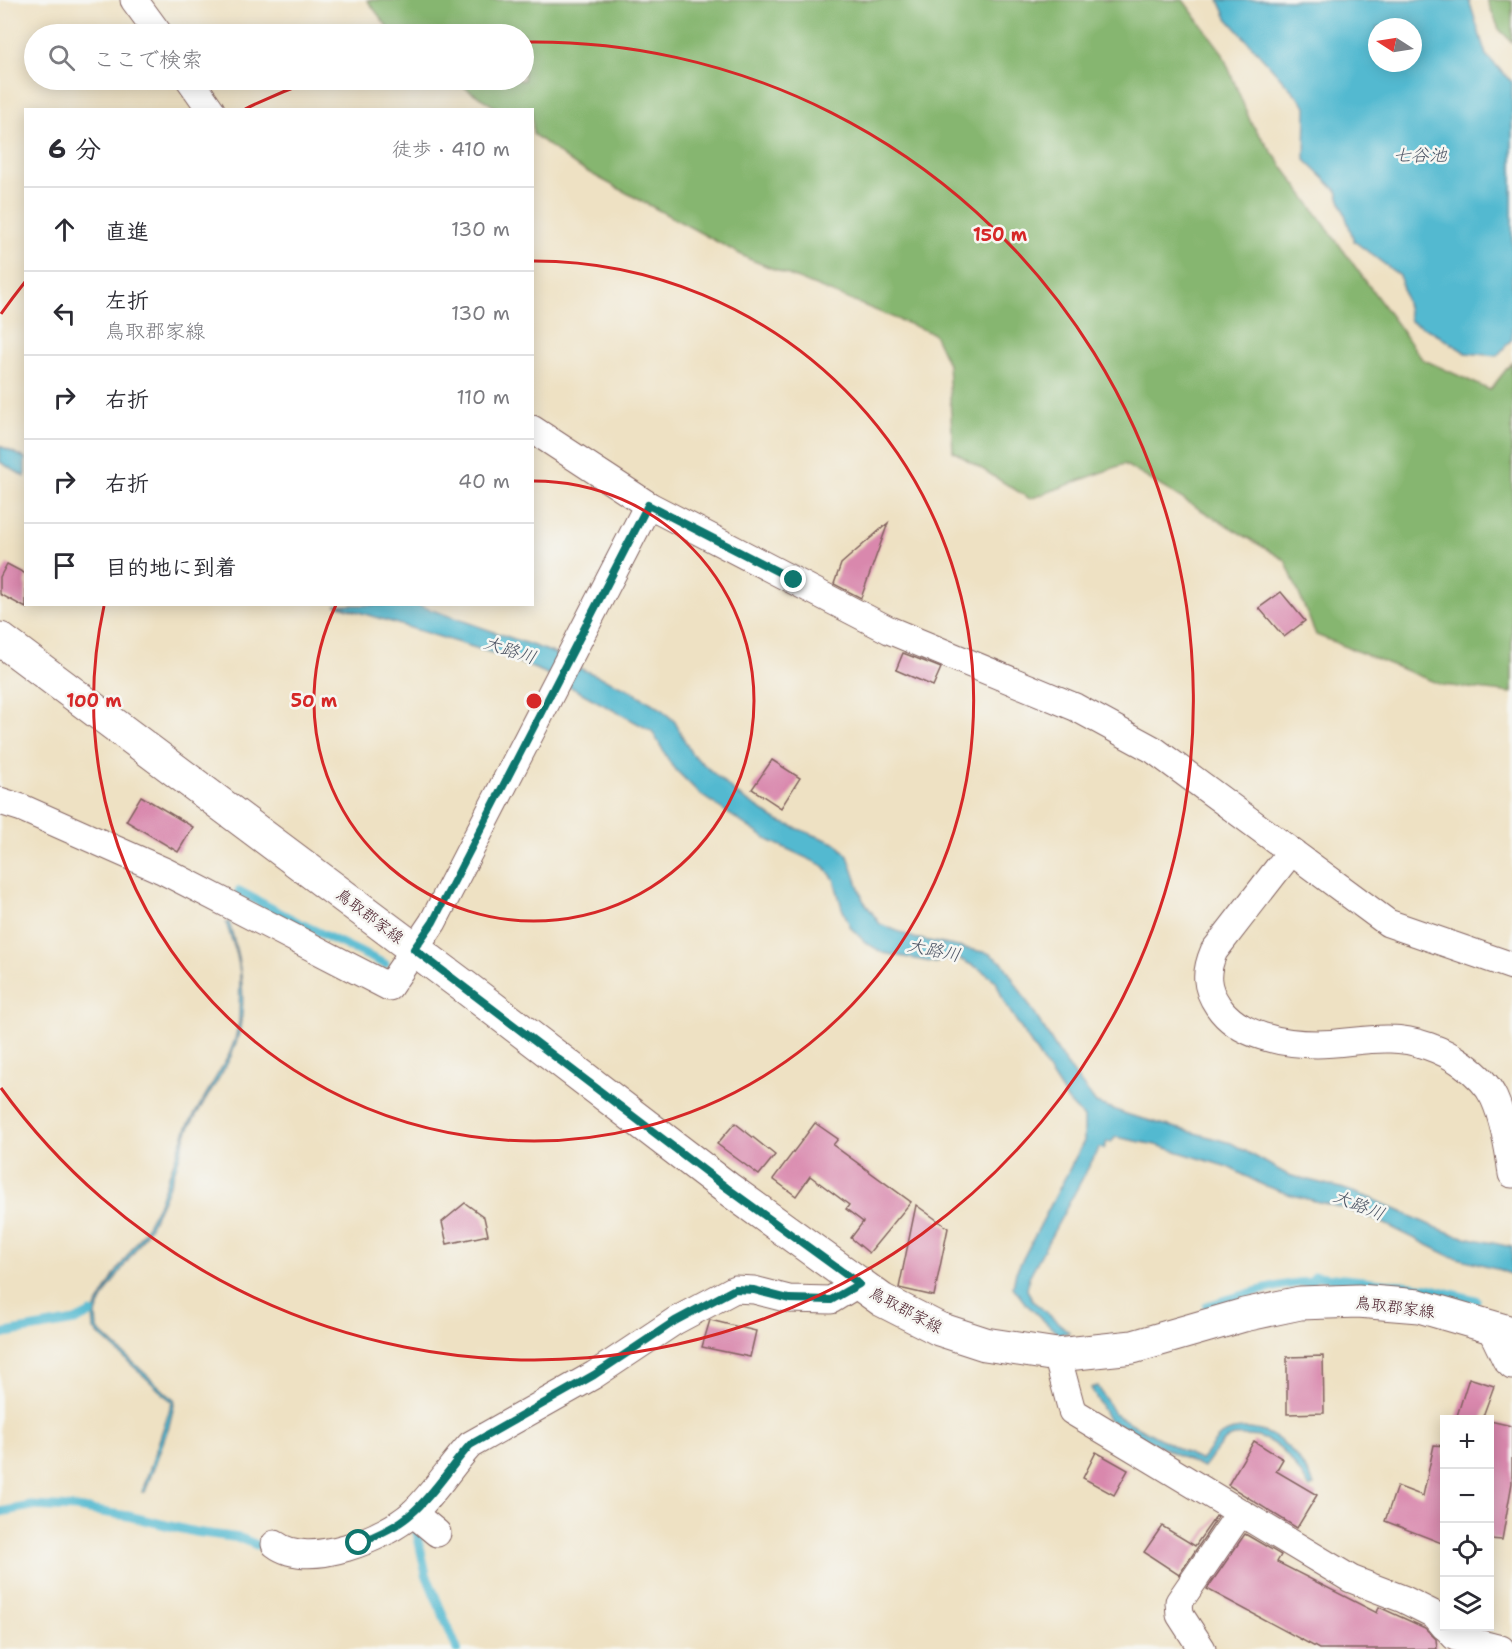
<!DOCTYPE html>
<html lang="ja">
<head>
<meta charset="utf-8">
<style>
  :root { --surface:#fff; --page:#f7f7f7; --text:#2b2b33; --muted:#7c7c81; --line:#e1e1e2 }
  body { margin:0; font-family:"Shantell Sans","Klee One",sans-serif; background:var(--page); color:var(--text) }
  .controls { position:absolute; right:18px; bottom:18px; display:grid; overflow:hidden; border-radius:0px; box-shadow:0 3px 15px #0003 }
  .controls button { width:54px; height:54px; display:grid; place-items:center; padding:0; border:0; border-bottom:2px solid var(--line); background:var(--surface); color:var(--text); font:30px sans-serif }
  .compass { position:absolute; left:1368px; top:18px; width:54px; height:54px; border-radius:50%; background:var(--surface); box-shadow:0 3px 15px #0003; rotate:282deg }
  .stop { position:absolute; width:18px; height:18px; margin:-14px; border:4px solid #0f766e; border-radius:50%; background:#fff }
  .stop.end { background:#0f766e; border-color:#fff; box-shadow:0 2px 6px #0008 }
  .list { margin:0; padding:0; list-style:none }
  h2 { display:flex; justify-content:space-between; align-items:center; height:78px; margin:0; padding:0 24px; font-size:26px }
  h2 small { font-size:20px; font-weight:400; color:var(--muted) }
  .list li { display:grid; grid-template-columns:39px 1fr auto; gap:18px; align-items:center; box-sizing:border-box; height:84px; padding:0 24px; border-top:2px solid var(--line) }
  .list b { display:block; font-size:22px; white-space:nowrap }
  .list p { margin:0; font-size:20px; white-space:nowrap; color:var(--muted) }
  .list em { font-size:20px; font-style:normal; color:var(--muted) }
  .icon { flex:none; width:33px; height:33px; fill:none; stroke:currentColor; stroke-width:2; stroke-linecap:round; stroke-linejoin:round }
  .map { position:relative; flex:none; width:1512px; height:1649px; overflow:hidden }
  .search { position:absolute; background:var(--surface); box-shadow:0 3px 15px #0003; left:24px; top:24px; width:510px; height:66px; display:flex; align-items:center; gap:15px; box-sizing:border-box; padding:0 21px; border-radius:33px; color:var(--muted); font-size:22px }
  .panel { position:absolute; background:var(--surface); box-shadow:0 3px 15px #0003; left:24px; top:108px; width:510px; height:498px; border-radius:0px }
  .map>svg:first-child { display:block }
  .forest { fill:#86b670; stroke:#686a4e; stroke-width:1.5 }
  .water { fill:#52b9d0; stroke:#4e6c7e; stroke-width:1.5; fill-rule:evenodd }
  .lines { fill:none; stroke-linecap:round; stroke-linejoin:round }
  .stream { stroke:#52b9d0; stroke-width:9 }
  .building { fill:#d988ad }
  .street-casing { stroke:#836360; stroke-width:29 }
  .secondary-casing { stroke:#836360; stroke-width:35 }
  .street { stroke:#fff; stroke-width:27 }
  .secondary { stroke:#fff; stroke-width:33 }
  .route { stroke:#0f766e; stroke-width:8 }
  .ring { fill:none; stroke:#d62828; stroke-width:3 }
  .labels { text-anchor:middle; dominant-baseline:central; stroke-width:5; stroke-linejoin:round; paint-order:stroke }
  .street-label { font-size:16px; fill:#4a1f2b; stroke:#f6f6f2 }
  .water-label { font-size:18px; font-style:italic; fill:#4d5565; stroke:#f6f6f2 }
  .centre { fill:#d62828; stroke:#f6f6f2; stroke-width:3 }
  .ring-label { font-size:18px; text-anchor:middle; font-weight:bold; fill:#d62828; stroke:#f6f6f2; stroke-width:5; stroke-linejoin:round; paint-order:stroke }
</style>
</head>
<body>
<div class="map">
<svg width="1512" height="1649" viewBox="0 0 1512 1649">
  <rect width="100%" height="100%" fill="#f6f6f2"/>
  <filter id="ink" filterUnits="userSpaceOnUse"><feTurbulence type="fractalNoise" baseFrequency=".0167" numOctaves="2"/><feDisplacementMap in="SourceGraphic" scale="12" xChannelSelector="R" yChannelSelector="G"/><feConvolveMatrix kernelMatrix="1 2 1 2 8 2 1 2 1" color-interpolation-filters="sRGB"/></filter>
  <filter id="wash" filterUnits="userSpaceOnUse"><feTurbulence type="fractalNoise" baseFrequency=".008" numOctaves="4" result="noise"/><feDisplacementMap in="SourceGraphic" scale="24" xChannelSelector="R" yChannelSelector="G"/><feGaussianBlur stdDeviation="1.35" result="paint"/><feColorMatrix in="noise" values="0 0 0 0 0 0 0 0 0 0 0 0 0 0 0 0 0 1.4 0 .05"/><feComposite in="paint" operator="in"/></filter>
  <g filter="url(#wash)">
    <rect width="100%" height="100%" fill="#eee1c3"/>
    <g class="forest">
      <path d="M367,0h816l39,52 29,71 171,236 68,31 22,-28v331l-70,-8 -126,-50 -31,-75 -161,-96 -94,35 -77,-48 -5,-87 -14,-30 -185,-75 -174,-94 -42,-31 -1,-24 -34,-1 -45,-29h71v-46h-131z"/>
      <path d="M1487,0h25v42l-13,-13z"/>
    </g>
    <g class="water">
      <path d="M1219,0h250l17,55 26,27v257l-15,17 -31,-3 -33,-21 -23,-11 -10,-45 -46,-35 -17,-50 -32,-31 1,-54 -79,-88zM1377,27h36v36h-36z"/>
      <path d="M0,446l25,12v19l-25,-15z"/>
      <path d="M336,605h82l133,47 28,16 47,20 34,20 15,14 16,31 47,42 40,26 59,23 11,12 15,44 17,24 34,14 74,15 15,10 61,98 32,42 33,12 102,28 57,32 53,13 32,11 59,27 24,9 56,12v28l-16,-7 -46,-12 -73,-36 -34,-12 -55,-14 -25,-9 -35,-18 -72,-22 -40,-8 -5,5h-4l-3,7 -5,-1 -70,129 -2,13 7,12 35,30 -10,3 -34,-32 -12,-16 3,-15 68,-131v-23l-16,-17 -64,-99 -8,-21 -18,-13 -21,-10 -8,-1 -13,6 -53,-10 -18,-11 -14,-14 -9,-20 -8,-29 -10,-13 -56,-26 -67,-45 -29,-29 -20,-35 -109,-59 -38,-15z"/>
      <path d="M229,922c13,43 22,92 2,134 -12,25 -29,47 -42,72 -6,12 -8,26 -13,39 -9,25 -20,52 -35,74 -14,23 -34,45 -44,70 -2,5 0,12 0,18l78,72 -6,25 -24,66h-3l30,-90 -78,-72 -1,-18 22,-38 29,-43 14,-26 29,-78 42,-72 6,-16 4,-17 1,-49 -3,-18 -11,-32z"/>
      <path d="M1098,1386l16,28 87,47c6,-9 13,-20 21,-26 7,-5 15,-6 23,-6 36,0 54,29 70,56l-5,3c-16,-24 -32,-54 -65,-52 -5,0 -10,-1 -14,1 -12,5 -20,22 -28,31l-95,-49 -17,-31z"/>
    </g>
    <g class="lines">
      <g class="stream">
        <path d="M239,891l60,32 86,41"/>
        <path d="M1207,1306c34,-10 68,-22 103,-24l6,-6 113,12 47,12"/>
        <path d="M0,1334l75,-13 16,-8"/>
        <path d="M0,1512l31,-6 45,2 52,8 67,16 45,6 17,7"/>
        <path d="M416,1528l10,46 31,75"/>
      </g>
    </g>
    <g id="blocks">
      <g class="building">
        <path d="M888,523l-27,75 -27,-14 7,-20z"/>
        <path d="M7,564l19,10v34l-26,-14v-17z"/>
        <path d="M1281,592l24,29 -21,16 -25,-29z"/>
        <path d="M903,653l38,15 -8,18 -37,-16z"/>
        <path d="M772,760l28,18 -19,30 -29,-19z"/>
        <path d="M141,796l52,31 -15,25 -52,-31z"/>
        <path d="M735,1123l40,32 -16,20 -42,-31z"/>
        <path d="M815,1123l23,16 -5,6 78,57 -42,51 -18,-15 12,-16 -17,-13 3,-4 -39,-29 -14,20 -23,-17z"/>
        <path d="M465,1203l19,14 4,18 -41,9 -5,-22z"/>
        <path d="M916,1205l32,23 -14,68 -35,-8z"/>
        <path d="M710,1320l46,11 -6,26 -48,-10z"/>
        <path d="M1323,1356l1,57 -37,1v-57z"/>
        <path d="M1469,1378l25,8 -12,33h-26z"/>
        <path d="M1490,1421l22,5v57l-10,57 -12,-1z"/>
        <path d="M1254,1441l29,18 -7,12 41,24 -20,33 -69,-43z"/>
        <path d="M1434,1445l10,1v98l-59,-23 12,-35 26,10z"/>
        <path d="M1096,1452l32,18 -14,25 -31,-17z"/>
        <path d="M1216,1516l2,1 -39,58 -35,-23 18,-26 33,20z"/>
        <path d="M1245,1534l36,21 -4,7 100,51 2,-6 46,21 11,11 1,10h-118l-112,-60z"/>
      </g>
    </g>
  </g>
  <g filter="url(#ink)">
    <use href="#blocks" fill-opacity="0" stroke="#836360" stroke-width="1.5"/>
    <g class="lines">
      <g class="street-casing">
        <g id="street">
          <path d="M134,0l25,34"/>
          <path d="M190,80l21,30"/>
          <path d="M532,429l116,76 241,125 186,77 79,43 234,173 124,43"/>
          <path d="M0,801l22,7 142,63 225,116 44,-65 215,-417"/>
          <path d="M1290,853l-76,98c-9,21 -9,36 4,55 20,30 65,38 99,38 25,0 49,-6 73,-5 24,0 54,11 73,25 11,8 25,21 31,34 10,22 15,52 18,76"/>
          <path d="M1489,1325l17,35 6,6"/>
          <path d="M1057,1355l15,56 279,168 52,20 32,16 9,11"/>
          <path d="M413,1513l24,20"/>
          <path d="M275,1544c34,26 110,-6 138,-31 22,-21 37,-46 57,-68l124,-70 81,-54 60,-32 19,1 35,9 42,1 28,-17"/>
          <path d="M1445,1626l10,11 46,12"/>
          <path d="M1202,1649l-22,-34 -1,-13 61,-89"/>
        </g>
      </g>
      <g class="secondary-casing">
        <path id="secondary" d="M0,639l465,348 262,201 155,112 57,29 46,15 72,11 76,-8 111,-32 56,-12 58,-2 61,5 93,27"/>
      </g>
      <use href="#street" class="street"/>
      <use href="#secondary" class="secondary"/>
    </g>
  </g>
  <g class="lines" filter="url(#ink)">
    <path class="route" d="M359,1543c18,-8 38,-16 53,-30 23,-20 38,-46 58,-68l124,-70 81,-54 60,-32 19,1 35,9 42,1 28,-16 -132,-96 -313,-239 19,-27 215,-417 146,75"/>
  </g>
  <g class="ring">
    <path d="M534 481A220 220 0 1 1 336 605"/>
    <path d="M534 261A440 440 0 1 1 104 606"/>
    <path d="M1 314A659 659 0 0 1 25 282M245 109A659 659 0 0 1 314 80M528 42A659 659 0 1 1 1 1088"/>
  </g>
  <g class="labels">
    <g class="street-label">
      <text transform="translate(370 916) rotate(37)">鳥取郡家線</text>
      <text transform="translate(1395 1307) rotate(7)">鳥取郡家線</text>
      <text transform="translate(906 1310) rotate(28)">鳥取郡家線</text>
    </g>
    <g class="water-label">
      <text x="1420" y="155">七谷池</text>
      <text transform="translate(510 650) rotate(18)">大路川</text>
      <text transform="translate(934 950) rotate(12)">大路川</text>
      <text transform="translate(1359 1205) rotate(22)">大路川</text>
    </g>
  </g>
  <circle cx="534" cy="701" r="9" class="centre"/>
  <g class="ring-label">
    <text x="1000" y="241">150 m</text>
    <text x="314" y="707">50 m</text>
    <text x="94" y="707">100 m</text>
  </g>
</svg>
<div class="controls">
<button>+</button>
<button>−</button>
<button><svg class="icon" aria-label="locate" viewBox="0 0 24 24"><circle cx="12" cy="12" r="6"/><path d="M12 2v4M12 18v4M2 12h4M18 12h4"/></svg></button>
<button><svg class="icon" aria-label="layers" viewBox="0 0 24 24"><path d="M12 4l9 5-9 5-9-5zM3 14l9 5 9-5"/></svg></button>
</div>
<svg class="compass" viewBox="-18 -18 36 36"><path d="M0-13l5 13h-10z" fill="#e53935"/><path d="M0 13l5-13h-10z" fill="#7c7c81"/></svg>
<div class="stop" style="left:359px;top:1543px"></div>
<div class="stop end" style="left:794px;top:580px"></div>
<div class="search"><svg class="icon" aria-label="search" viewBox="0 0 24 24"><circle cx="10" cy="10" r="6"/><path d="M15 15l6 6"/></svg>ここで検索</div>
<section class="panel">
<h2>6 分<small>徒歩 · 410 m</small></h2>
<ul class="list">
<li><svg class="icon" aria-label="ahead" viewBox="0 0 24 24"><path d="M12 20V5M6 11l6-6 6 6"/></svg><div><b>直進</b></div><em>130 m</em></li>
<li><svg class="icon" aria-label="left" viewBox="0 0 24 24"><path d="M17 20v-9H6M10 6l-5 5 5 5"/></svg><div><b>左折</b><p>鳥取郡家線</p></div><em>130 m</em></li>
<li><svg class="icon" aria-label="right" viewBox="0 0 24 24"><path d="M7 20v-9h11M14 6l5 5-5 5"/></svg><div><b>右折</b></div><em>110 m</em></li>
<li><svg class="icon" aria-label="right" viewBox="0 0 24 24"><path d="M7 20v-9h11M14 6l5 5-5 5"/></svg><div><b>右折</b></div><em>40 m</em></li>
<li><svg class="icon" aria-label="arrive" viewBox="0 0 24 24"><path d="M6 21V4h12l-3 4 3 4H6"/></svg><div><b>目的地に到着</b></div></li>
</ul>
</section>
</div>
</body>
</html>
